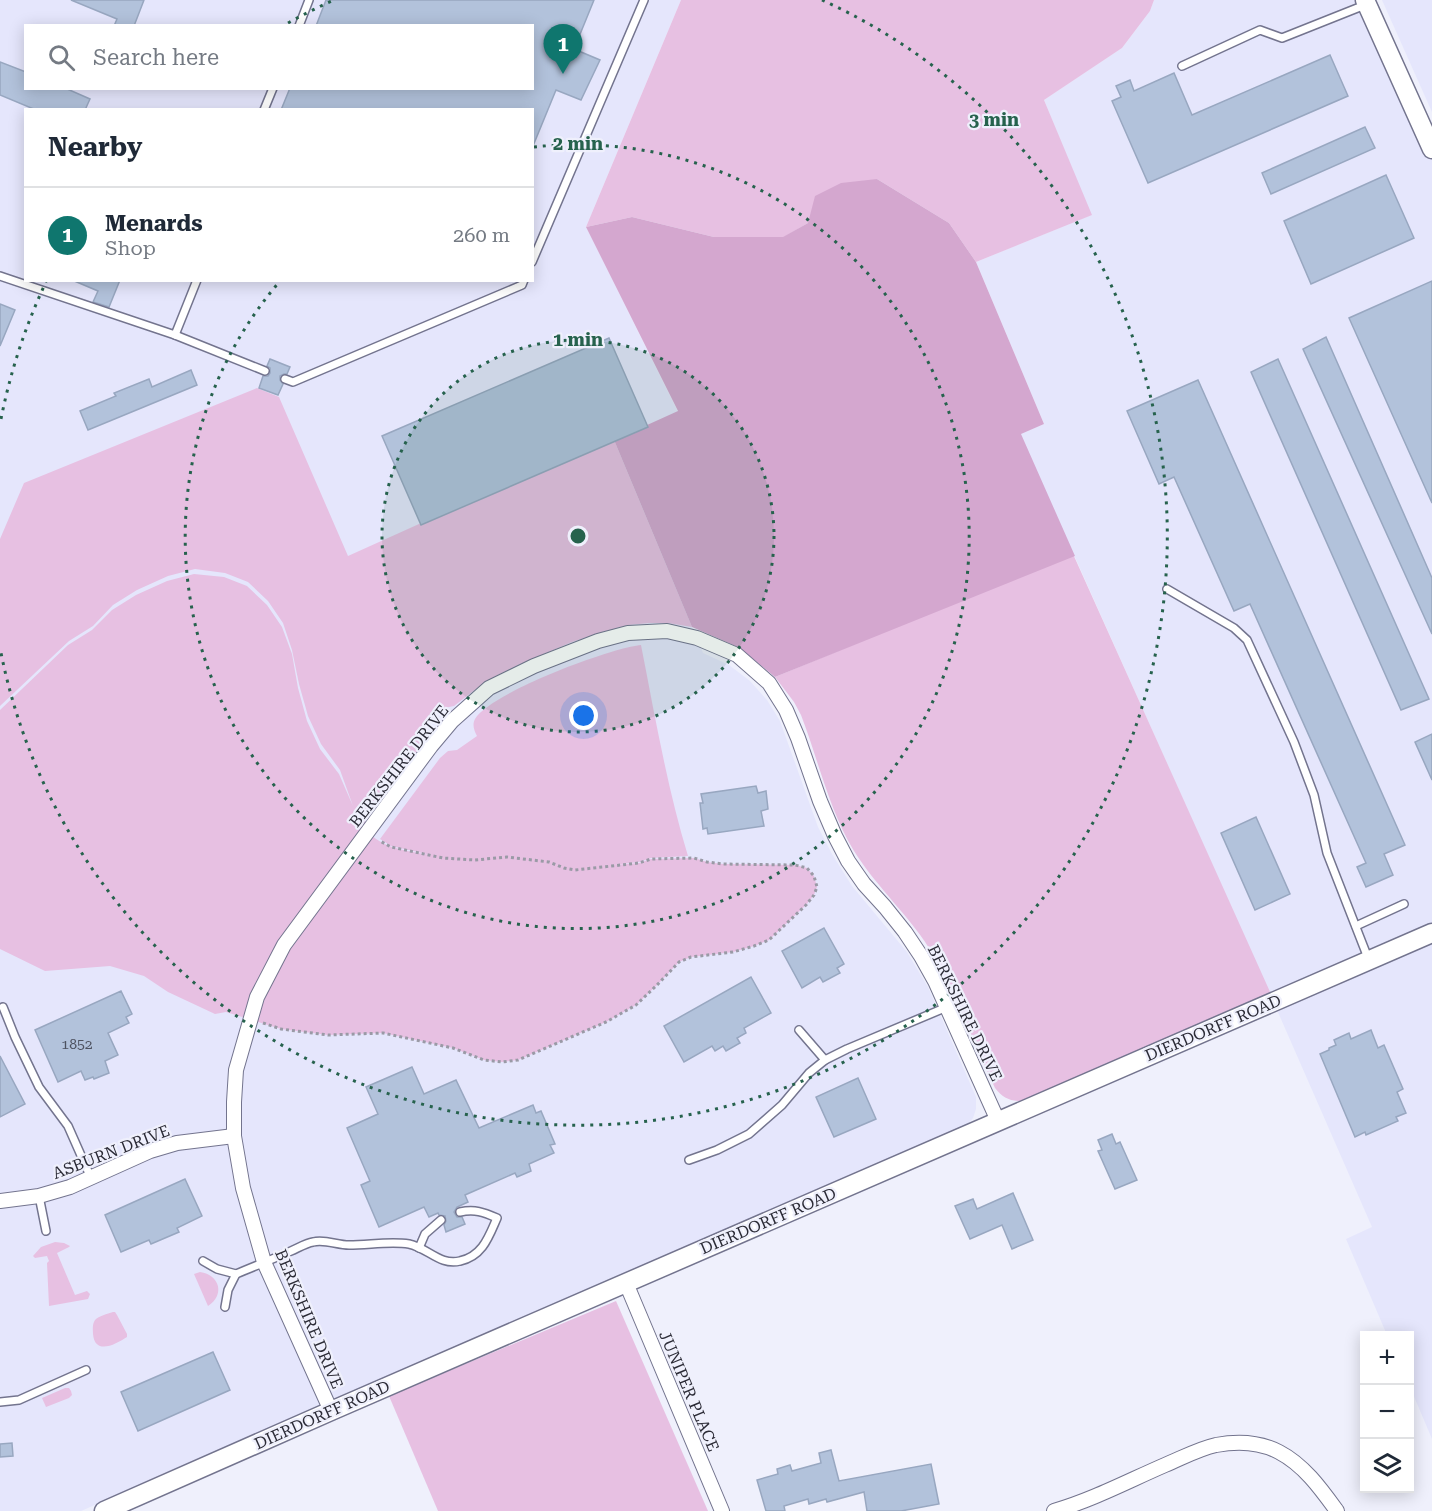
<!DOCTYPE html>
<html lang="en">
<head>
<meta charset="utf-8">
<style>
  :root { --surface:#fff; --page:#f6f6f7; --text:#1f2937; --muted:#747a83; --line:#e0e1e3; --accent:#0f766e }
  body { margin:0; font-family:"Roboto Serif",serif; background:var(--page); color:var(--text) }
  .controls { position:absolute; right:18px; bottom:18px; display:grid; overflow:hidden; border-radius:0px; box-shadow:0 3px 15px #0003 }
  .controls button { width:54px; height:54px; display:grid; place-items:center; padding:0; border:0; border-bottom:2px solid var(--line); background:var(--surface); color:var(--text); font:30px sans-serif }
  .you { position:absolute; left:584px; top:716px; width:21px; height:21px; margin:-15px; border:4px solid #fff; border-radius:50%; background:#1a73e8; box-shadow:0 0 0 9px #1a73e833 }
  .badge { display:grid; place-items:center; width:39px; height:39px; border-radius:50%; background:var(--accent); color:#fff; font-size:20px; font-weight:700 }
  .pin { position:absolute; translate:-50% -50px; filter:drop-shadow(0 2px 3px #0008) }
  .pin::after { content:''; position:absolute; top:32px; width:21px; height:18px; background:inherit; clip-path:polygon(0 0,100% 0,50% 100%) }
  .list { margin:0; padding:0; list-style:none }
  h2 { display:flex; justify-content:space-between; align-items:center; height:78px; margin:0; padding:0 24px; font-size:26px }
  h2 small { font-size:20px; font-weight:400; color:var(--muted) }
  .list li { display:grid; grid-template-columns:39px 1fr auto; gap:18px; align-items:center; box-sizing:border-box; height:96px; padding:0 24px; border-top:2px solid var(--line) }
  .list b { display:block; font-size:22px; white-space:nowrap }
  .list p { margin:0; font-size:20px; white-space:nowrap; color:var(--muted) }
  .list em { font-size:20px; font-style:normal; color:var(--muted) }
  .icon { flex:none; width:33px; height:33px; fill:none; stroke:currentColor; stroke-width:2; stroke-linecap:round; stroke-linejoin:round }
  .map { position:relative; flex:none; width:1432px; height:1511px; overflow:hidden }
  .search { position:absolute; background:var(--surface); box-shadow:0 3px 15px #0003; left:24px; top:24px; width:510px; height:66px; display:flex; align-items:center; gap:15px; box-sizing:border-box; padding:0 21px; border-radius:0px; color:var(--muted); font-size:22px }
  .panel { position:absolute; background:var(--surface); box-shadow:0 3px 15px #0003; left:24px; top:108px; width:510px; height:174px; border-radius:0px }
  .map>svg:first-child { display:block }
  .built { fill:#e5e6fc; fill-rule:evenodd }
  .green { fill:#e7c0e2 }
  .forest { fill:#d4a7cf }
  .building { fill:#b2c2db; stroke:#98a7c0; stroke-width:1.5 }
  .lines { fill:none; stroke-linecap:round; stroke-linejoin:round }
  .service-casing { stroke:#73748e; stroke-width:10 }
  .minor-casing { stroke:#73748e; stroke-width:16 }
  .tertiary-casing { stroke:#73748e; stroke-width:21 }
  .path { stroke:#9a9aa6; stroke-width:3; stroke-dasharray:3 3; stroke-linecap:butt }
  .service { stroke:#fff; stroke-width:7 }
  .minor { stroke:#fff; stroke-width:14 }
  .tertiary { stroke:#fff; stroke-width:18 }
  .ring { fill:none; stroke:#26624d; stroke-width:3; stroke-dasharray:3 6 }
  .labels { text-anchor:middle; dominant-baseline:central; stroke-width:4.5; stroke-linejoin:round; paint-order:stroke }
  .number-label { font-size:14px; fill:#4d515f }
  .street-label { font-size:16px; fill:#2b2b36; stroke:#eff0fc }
  .centre { fill:#26624d; stroke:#eff0fc; stroke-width:3 }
  .ring-label { font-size:18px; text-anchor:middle; font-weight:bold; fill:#26624d; stroke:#eff0fc; stroke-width:4.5; stroke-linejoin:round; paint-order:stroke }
</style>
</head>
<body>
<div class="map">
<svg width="1432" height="1511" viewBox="0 0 1432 1511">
  <rect width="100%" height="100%" fill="#eff0fc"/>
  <g class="built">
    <path d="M0,0h681l-95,227 92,185 -64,29 89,212 26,12 21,16 17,19 13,21 38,106 14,27 20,32 55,66 21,35 48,110v12l-3,9 -5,6 -72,34 -815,353h-81zM26,26h506v62h-506zM26,110h506v170h-506z"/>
    <path d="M1154,0h211l67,149v1290l-22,-52v-51l-23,-1 -41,-96 26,-12 -95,-217 -257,-576 24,-10 -68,-162 115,-47 -47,-115 78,-52 28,-37z"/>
    <path d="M1382,0h50v112z"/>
  </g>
  <g class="green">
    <path d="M681,0h473l-4,11 -28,37 -78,52 48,115 -116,47 -27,-39 -72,-44 -69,44 -24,14h-70l-82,-20 -46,10z"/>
    <path d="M257,388l22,9 69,159 71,-32 195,-84 78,187 -24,-4h-18l-22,2 -29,8 -27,9 -54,23 -24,12 -18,12 -22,17 -10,2 -3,-1 -14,18 1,7 -3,9 -62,84c13,23 44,26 68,30l-40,-9 -11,-7 60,-81 8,-7 9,-1 20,-14c-3,-6 -5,-11 -2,-17 15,-26 135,-71 166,-74 14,71 26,142 47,211l-37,2 -12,4 -26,3 26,-2 12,-4 43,-1 13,4 16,2 72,1 12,3 7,8 3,11 -3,8 -8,10 -37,35 -15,6 -21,6 -42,5 -12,5 -22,23 -21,20 -30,17 -88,38 -16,2 -18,-2 -31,-12 -70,-15 -55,2 -47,-6 -55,-17 -11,2 -47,-22 -24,-16 -34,-10 -65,5 -45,-22v-239l68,-65 24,-15 20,-20 24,-15 31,-14 27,-7 30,3 23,9 20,19 15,22 10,27 6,34 9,33 13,28 19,25 14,32 -13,-36 -19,-26 -13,-28 -9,-32 -7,-34 -9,-27 -15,-22 -20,-19 -23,-9 -30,-4 -27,7 -31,14 -24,15 -20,21 -24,15 -69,65v-167l24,-56z"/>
    <path d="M1073,554l198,440 -251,107c-11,0 -18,-4 -25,-13 -21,-43 -37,-90 -61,-132 -22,-38 -57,-68 -80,-105 -25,-41 -36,-92 -53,-136l-7,-13 -19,-25z"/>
    <path d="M55,1242l9,1 6,3 -1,1 -12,6 18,42 12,-4 3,3 -2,5 -39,7 -2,-43 2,-2 -2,-5 -12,2 -2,-2 8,-9z"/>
    <path d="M200,1272c20,3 25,23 8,34l-14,-32z"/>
    <path d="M616,1301l92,210h-270l-49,-115z"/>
    <path d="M113,1312h2l2,3 10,19v3c-11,7 -32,19 -34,-3 0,-5 -1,-9 2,-14 4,-4 12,-6 18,-8z"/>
    <path d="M65,1388h4l2,3 1,4 -3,3 -23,9 -4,-9z"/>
  </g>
  <path class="forest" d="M877,179l72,44 27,39 68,162 -23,10 54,122 -300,121 -35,-29 -48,-21 -78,-187 64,-29 -92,-184 46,-10 82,20h69l25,-14 7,-27 26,-13z"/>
  <g class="building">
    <path d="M71,0h73l-10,26h-20l3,-7z"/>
    <path d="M326,0h268l-20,49 26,11 -19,40 -25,-10 -23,56 -1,-36h-251l9,-22h242v-62h-216z"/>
    <path d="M1330,55l18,41 -200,87 -36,-82 9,-4 -5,-11 14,-6 4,11 40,-18 18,42z"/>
    <path d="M0,62l26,10v16h39l25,11 -5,11h-49l-36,-15z"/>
    <path d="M1365,127l10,21 -104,46 -9,-21z"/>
    <path d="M1386,175l28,63 -103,46 -27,-63z"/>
    <path d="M72,280h48l-11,27 -16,-5 5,-11z"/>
    <path d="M1432,281v222l-83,-185z"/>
    <path d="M0,304l15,6 -15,36z"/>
    <path d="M1326,337l106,241v56l-129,-285z"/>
    <path d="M609,338l39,89 -227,98 -39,-89z"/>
    <path d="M270,359l20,8 -3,7h-3l-4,2v4l3,4 -5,11 -19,-7 4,-12h5l2,-3v-5l-3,-2z"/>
    <path d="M1278,359l151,340 -28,11 -150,-338z"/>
    <path d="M191,370l6,15 -109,45 -8,-19 36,-15 -2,-3 35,-14 3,8z"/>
    <path d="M1198,380l207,465 -21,9 9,21 -27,12 -9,-20 9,-4 -116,-259 -16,7 -60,-134 -15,7 -32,-73z"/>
    <path d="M1432,734v46l-17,-38z"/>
    <path d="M756,786l2,7 8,-2 2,18 -7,2 3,15 -56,8 -1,-6 -4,1 -3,-26h3l-2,-9z"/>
    <path d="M1256,817l34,77 -35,16 -34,-77z"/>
    <path d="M824,928l20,36 -7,4 3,5 -17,9 -3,-5 -18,11 -20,-37z"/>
    <path d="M751,977l20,36 -27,15 2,5 -9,5 3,5 -14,8 -3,-5 -8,5 -3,-5 -28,16 -20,-36z"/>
    <path d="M121,991l11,23 -6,3 3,6 -21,10 10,22 -13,6 4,12 -15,6 -1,-2 -8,3 -4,-9 -23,11 -23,-52z"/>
    <path d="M1371,1030l7,18 6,-3 19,44 -6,3 9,21 -10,4 2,4 -32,14 -1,-3 -10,5 -35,-83 9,-4v-2l7,-3 -2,-5 15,-7 2,6z"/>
    <path d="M0,1056l25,48 -25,13z"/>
    <path d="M412,1067l12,27 32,-14 23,48 54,-23 3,8 5,-2 14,33 -5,1 4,8 -25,11 2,7 -14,6 -2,-4 -50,22 3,7 -11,5 -3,5 3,5h5l3,7 -19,8 -2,-7 2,-4 -1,-5 -6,-1 -1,-2 -9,4 -5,-10 -45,20 -18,-42 9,-4 -23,-53 31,-14 -12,-27z"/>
    <path d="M858,1078l18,41 -42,18 -18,-40z"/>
    <path d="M1112,1134l4,10 4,-2 17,38 -22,9 -17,-38 4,-1 -4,-10z"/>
    <path d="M185,1179l17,37 -25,12 2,4 -28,12 -2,-4 -28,12 -16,-37z"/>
    <path d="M1013,1193l20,47 -21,9 -10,-24 -32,14 -15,-33 18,-7 4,10z"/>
    <path d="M213,1352l17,38 -92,41 -17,-39z"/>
    <path d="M12,1443l1,13 -13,1v-13z"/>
    <path d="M831,1450l8,31 92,-17 8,40 -38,7h-34l-3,-19 -37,10 -1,-3 -17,5 -1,-5 -24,7 1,5h-19l-9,-31 21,-6 -1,-5 13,-4 2,6 29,-8 -2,-10z"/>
  </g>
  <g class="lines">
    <g class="service-casing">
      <g id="service">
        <path d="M299,26l10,-26"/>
        <path d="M1182,66l78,-36 22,8 83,-33"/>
        <path d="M264,110l9,-22"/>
        <path d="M532,262l112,-262"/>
        <path d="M0,276l175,59 22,-55"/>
        <path d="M175,335l90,36"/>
        <path d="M285,379l8,3 229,-97 2,-5"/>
        <path d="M1167,589l67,39 13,12 47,102 20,53 13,58 41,105"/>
        <path d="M1356,926l48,-22"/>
        <path d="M3,1007l12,30 24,50 29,39 23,52"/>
        <path d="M799,1030l26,30"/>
        <path d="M689,1160l28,-10 32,-16 33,-29 27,-32 16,-13 22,-11 100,-42"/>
        <path d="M39,1196l7,35"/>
        <path d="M419,1248l6,-14 16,-14"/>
        <path d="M203,1261l14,8 19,5 -8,16 -3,17"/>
        <path d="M236,1274c19,-8 37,-15 55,-23 7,-3 15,-8 22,-9 12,-3 24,3 36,3 20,0 41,-4 60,-1 19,4 31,22 51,17 23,-5 29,-25 37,-43 -14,-6 -22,-9 -37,-6"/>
        <path d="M0,1402l19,-2 67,-30"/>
      </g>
    </g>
    <g class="minor-casing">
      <g id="minor">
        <path d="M0,1201l39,-5 31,-9 80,-36 27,-8 57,-7"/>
        <path d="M626,1283l96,228"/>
        <path d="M331,1411l-67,-149 -21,-74 -9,-52v-34l2,-32 21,-73 27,-52 147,-199 21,-25 37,-33 45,-22 64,-25 30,-8 39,-2 30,7 40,17 32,28 17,27 12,28 22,63 15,35 13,25 16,23 21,23 20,25 16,24 14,25 63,140"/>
        <path d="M1054,1511c38,-11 74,-30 111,-46 17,-7 33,-16 51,-20 21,-4 44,-3 63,7 25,13 42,37 58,59"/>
      </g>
    </g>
    <g class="tertiary-casing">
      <g id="tertiary">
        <path d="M1365,0l67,149"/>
        <path d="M104,1511l227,-100 1101,-478"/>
      </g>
    </g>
    <path class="path" d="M263,1023l18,6 47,6 55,-2 70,15 31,12 18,2 16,-2 88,-38 30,-17 21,-20 22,-23 12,-5 42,-5 21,-6 15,-6 37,-35 8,-10 3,-8 -3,-11 -7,-8 -12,-3 -72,-1 -16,-2 -13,-4 -43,1 -12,4 -64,7 -11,-2 -15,-6 -42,-5 -32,3 -32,-2 -52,-11 -11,-6"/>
    <use href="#service" class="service"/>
    <use href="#minor" class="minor"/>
    <use href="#tertiary" class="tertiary"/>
  </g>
  <circle cx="578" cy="536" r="196" fill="#26624d" fill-opacity=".12"/>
  <g class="ring">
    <circle cx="578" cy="536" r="196"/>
    <path d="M534 147A392 392 0 1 1 280 281"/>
    <path d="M1 419A589 589 0 0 1 46 282M288 23A589 589 0 0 1 334 0M822 0A589 589 0 1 1 1 653"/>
  </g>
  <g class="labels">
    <g class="number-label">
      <text x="77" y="1044">1852</text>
    </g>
    <g class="street-label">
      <text transform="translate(399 766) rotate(-52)">BERKSHIRE DRIVE</text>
      <text transform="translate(965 1013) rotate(64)">BERKSHIRE DRIVE</text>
      <text transform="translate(1213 1028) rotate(-23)">DIERDORFF ROAD</text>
      <text transform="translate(111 1152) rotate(-21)">ASBURN DRIVE</text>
      <text transform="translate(768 1221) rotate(-23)">DIERDORFF ROAD</text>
      <text transform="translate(309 1319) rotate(67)">BERKSHIRE DRIVE</text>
      <text transform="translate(689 1391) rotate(67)">JUNIPER PLACE</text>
      <text transform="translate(322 1415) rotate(-24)">DIERDORFF ROAD</text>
    </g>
  </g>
  <circle cx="578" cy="536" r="9" class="centre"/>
  <g class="ring-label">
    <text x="994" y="126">3 min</text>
    <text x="578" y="150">2 min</text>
    <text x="578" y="346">1 min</text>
  </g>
</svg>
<div class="controls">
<button>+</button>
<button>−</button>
<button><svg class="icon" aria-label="layers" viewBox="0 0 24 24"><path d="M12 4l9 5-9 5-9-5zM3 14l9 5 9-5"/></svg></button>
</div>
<div class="you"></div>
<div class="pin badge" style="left:563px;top:74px">1</div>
<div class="search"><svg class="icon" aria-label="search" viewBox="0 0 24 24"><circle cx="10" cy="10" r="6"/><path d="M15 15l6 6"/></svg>Search here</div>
<section class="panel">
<h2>Nearby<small></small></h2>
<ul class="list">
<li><span class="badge">1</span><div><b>Menards</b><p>Shop</p></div><em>260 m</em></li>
</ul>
</section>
</div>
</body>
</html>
